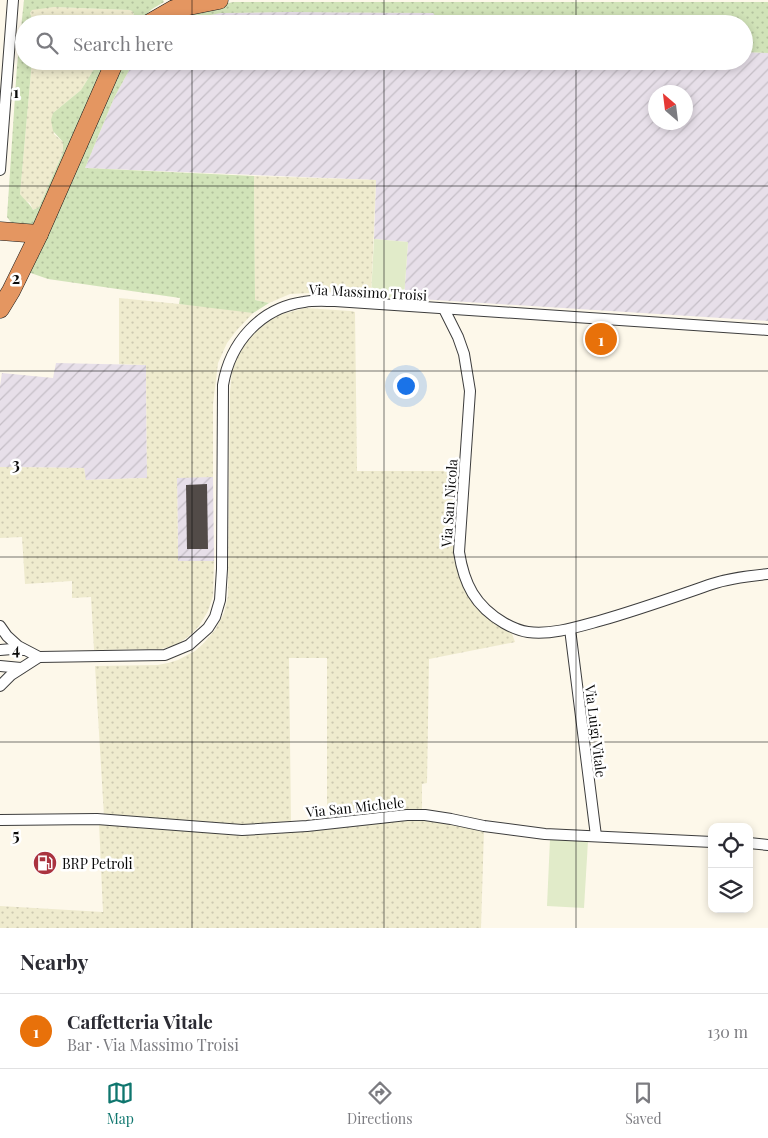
<!DOCTYPE html>
<html lang="en">
<head>
<meta charset="utf-8">
<style>
  :root { --surface:#fff; --page:#f7f7f7; --text:#2b2b33; --muted:#7c7c81; --line:#e1e1e2; --accent:#0f766e }
  body { margin:0; font-family:"Playfair Display",serif; background:var(--page); color:var(--text) }
  .controls { position:absolute; right:15px; bottom:15px; display:grid; overflow:hidden; border-radius:10px; box-shadow:0 2px 8px #0003 }
  .controls button { width:45px; height:45px; display:grid; place-items:center; padding:0; border:0; border-bottom:1px solid var(--line); background:var(--surface); color:var(--text); font:25px sans-serif }
  .compass { position:absolute; left:648px; top:85px; width:45px; height:45px; border-radius:50%; background:var(--surface); box-shadow:0 2px 8px #0003; rotate:332deg }
  .you { position:absolute; left:405px; top:385px; width:18px; height:18px; margin:-12px; border:4px solid #fff; border-radius:50%; background:#1a73e8; box-shadow:0 0 0 8px #1a73e833 }
  .badge { display:grid; place-items:center; width:32px; height:32px; border-radius:50%; background:var(--accent); color:#fff; font-size:16px; font-weight:700 }
  .pin { position:absolute; translate:-50% -50%; border:2px solid #fff; box-shadow:0 1px 5px #0006 }
  .list { margin:0; padding:0; list-style:none }
  h2 { display:flex; justify-content:space-between; align-items:center; height:65px; margin:0; padding:0 20px; font-size:21px }
  h2 small { font-size:16px; font-weight:400; color:var(--muted) }
  .list li { display:grid; grid-template-columns:32px 1fr auto; gap:15px; align-items:center; box-sizing:border-box; height:75px; padding:0 20px; border-top:1px solid var(--line) }
  .list b { display:block; font-size:19px; white-space:nowrap }
  .list p { margin:0; font-size:16px; white-space:nowrap; color:var(--muted) }
  .list em { font-size:16px; font-style:normal; color:var(--muted) }
  .icon { flex:none; width:28px; height:28px; fill:none; stroke:currentColor; stroke-width:2; stroke-linecap:round; stroke-linejoin:round }
  .map { position:relative; flex:none; width:768px; height:928px; overflow:hidden }
  .search { position:absolute; background:var(--surface); box-shadow:0 2px 8px #0003; left:15px; right:15px; top:15px; height:55px; display:flex; align-items:center; gap:12px; box-sizing:border-box; padding:0 18px; border-radius:28px; color:var(--muted); font-size:19px }
  .sheet { height:140px; background:var(--surface) }
  nav { display:flex; justify-content:space-around; align-items:center; box-sizing:border-box; height:70px; border-top:1px solid var(--line); background:var(--surface); font-size:14px; color:var(--muted) }
  nav a { display:grid; justify-items:center; gap:2px }
  nav .on { color:var(--accent) }
  .map>svg:first-child { display:block }
  .industrial { fill:url(#industrial-furrows); fill-rule:evenodd }
  .farmland { fill:url(#farmland-dots) }
  .grass { fill:url(#grass-dots) }
  .pitch { fill:#e1ebc9 }
  .building { fill:#524b48 }
  .lines { fill:none; stroke-linecap:round; stroke-linejoin:round }
  .street-casing { stroke:#3d3d3d; stroke-width:12 }
  .highway-casing { stroke:#1b1b1b; stroke-width:19 }
  .street { stroke:#fff; stroke-width:10 }
  .highway { stroke:#e49661; stroke-width:18 }
  .grid { fill:none; stroke:#0a0a0a; stroke-width:1; stroke-opacity:0.55 }
  .labels { text-anchor:middle; dominant-baseline:central; stroke-width:5; stroke-linejoin:round; paint-order:stroke }
  .street-label { font-size:14px; fill:#0a0a0a; stroke:#fff }
  .poi-label { font-size:14px; fill:#0a0a0a; stroke:#fff; text-anchor:start }
  .grid-label { font-size:16px; text-anchor:middle; font-weight:bold; fill:#0a0a0a; stroke:#fff; stroke-width:5; stroke-linejoin:round; paint-order:stroke }
</style>
</head>
<body>
<div class="map">
<svg width="768" height="928" viewBox="0 0 768 928">
  <defs>
    <pattern id="industrial-furrows" width="10" height="10" patternUnits="userSpaceOnUse" patternTransform="scale(1.25)"><rect width="10" height="10" fill="#e7dfe9"/><path d="M-1 1l2-2M0 10L10 0M9 11l2-2" fill="none" stroke="#c5bec6"/></pattern>
    <pattern id="farmland-dots" width="8" height="8" patternUnits="userSpaceOnUse" patternTransform="scale(1.25)"><rect width="8" height="8" fill="#efebce"/><path d="M2 2h.1M6 6h.1" fill="none" stroke="#ccc8b0" stroke-width="1.8" stroke-linecap="round"/></pattern>
    <pattern id="grass-dots" width="8" height="8" patternUnits="userSpaceOnUse" patternTransform="scale(1.25)"><rect width="8" height="8" fill="#d1e3b8"/><path d="M2 2h.1M6 6h.1" fill="none" stroke="#b2c19d" stroke-width="1.8" stroke-linecap="round"/></pattern>
  </defs>
  <rect width="100%" height="100%" fill="#fdf8ea"/>
  <g class="industrial">
    <path d="M289,12l145,1 9,11h-264l16,-6 26,-5z"/>
    <path d="M744,52l24,1v268l-364,-23 4,-56 -34,-3 2,-59 -291,-12 29,-70 20,-37h610zM656,92h30v30h-30z"/>
    <path d="M56,363l90,2 1,113 -62,2 -1,-12 -84,-1v-81l2,-13 51,5z"/>
    <path d="M177,477h36l1,84 -36,1z"/>
  </g>
  <g class="farmland">
    <path d="M54,7l75,3 3,1 2,3 -9,10h-91l-4,-11 2,-4z"/>
    <path d="M32,61h67l-18,29 -28,23 1,21 9,8v10l-24,55 -6,3 -3,-7 -6,-3 -4,-6z"/>
    <path d="M254,176l122,4 -5,117 -41,-5 -40,2 -21,9 -14,-3z"/>
    <path d="M119,298l120,12 14,3 -17,18 -9,12 -9,20 -5,41v73l-36,1 1,83h36l-1,35 -5,15 -9,15 -10,10 -13,9 -15,4 -67,1 -3,-53 -19,1v-17l-47,3 -3,-47 -22,1v-71l84,1 2,12 61,-2 -1,-113 -27,-1z"/>
    <path d="M305,308l46,3 4,1 2,159h103l-8,67 2,20 9,29 21,28 27,16 4,11 -86,17 -2,124 -5,1v27l-95,6v-159h-38l2,163 -48,4 -139,-9 -9,-150 63,-1 10,-2 10,-3 17,-9 8,-7 12,-14 9,-17 4,-17 2,-204 2,-22 9,-21 14,-17 18,-14 10,-4z"/>
    <path d="M422,818l62,11 -3,99h-481v-22l103,6 -4,-89 175,11z"/>
  </g>
  <g class="grass">
    <path d="M24,0h139l1,2 -12,7 -16,15h-11l9,-10 -2,-3 -3,-1 -75,-3 -22,3 -2,3 4,11h-10v37h8l-12,133c4,6 10,9 13,16l6,-3 24,-55v-10l-10,-11 -2,-11 2,-7 28,-23 18,-29h8l-69,157 -5,8 -20,-1 -6,-8 10,-151z"/>
    <path d="M234,2h534v51l-24,-1v-28h-301l-10,-11 -144,-1 -68,1 -26,5 -16,6h-23l25,-13z"/>
    <path d="M123,61h11l-20,37 -29,70 169,8 1,124 14,3 -16,10 -74,-9 1,-6 -132,-19 -20,-7z"/>
  </g>
  <g class="pitch">
    <path d="M374,239l34,3 -4,56 -33,-1z"/>
    <path d="M550,839l38,2 -4,67 -37,-2z"/>
  </g>
  <path class="building" d="M207,484l1,65h-21l-1,-64z"/>
  <g class="lines">
    <g class="street-casing">
      <g id="street">
        <path d="M0,170l13,-170"/>
        <path d="M444,309l14,28 6,17 6,37 -11,161c5,32 16,54 45,71 7,4 16,8 24,9 24,3 49,-5 71,-11 39,-11 75,-24 113,-37 17,-6 37,-8 56,-10"/>
        <path d="M0,626l7,10 11,10 21,11 126,-2 24,-10 19,-17 7,-11 5,-17 2,-31 1,-184c7,-42 37,-77 81,-83 10,-2 21,-1 31,-1l433,29"/>
        <path d="M570,629l26,207"/>
        <path d="M0,650l12,-1 12,1"/>
        <path d="M0,666l21,2"/>
        <path d="M0,686l11,-11 28,-18"/>
        <path d="M0,820l97,-1 145,11 65,-4 100,-11h18l26,4 33,7 61,8 167,8"/>
        <path d="M749,843l19,2"/>
      </g>
    </g>
    <g class="highway-casing">
      <g id="highway">
        <path d="M148,24l26,-15 45,-9"/>
        <path d="M0,231l39,3"/>
        <path d="M0,309l11,-18 28,-57 76,-173"/>
      </g>
    </g>
    <use href="#street" class="street"/>
    <use href="#highway" class="highway"/>
  </g>
  <path class="grid" d="M192,0v24M384,0v24M576,0v24M192,61v867M384,61v867M576,61v867M0,186h768M0,371h768M0,557h768M0,742h768"/>
  <defs>
    <g id="fuel-disc" transform="scale(1.25)"><circle r="9.5" fill="#aa333f" stroke="#fff"/><path d="M-5.5-6h7V0h2V4h1.3V-2.5L3-4.5l.8-.8L6-3V5H2.5V1h-1V6h-7ZM-4.2-4.7v3.2H.2V-4.7Z" fill="#fff"/></g>
  </defs>
  <g fill-rule="evenodd">
    <use href="#fuel-disc" x="45" y="863"/>
  </g>
  <g class="labels">
    <g class="street-label">
      <text transform="translate(368 292) rotate(3)">Via Massimo Troisi</text>
      <text transform="translate(449 503) rotate(-86)">Via San Nicola</text>
      <text transform="translate(596 731) rotate(83)">Via Luigi Vitale</text>
      <text transform="translate(355 807) rotate(-6)">Via San Michele</text>
    </g>
    <g class="poi-label">
      <text x="62" y="863">BRP Petroli</text>
    </g>
  </g>
  <g class="grid-label">
    <text x="16" y="98">1</text>
    <text x="16" y="284">2</text>
    <text x="16" y="470">3</text>
    <text x="16" y="655">4</text>
    <text x="16" y="841">5</text>
  </g>
</svg>
<div class="controls">
<button><svg class="icon" aria-label="locate" viewBox="0 0 24 24"><circle cx="12" cy="12" r="6"/><path d="M12 2v4M12 18v4M2 12h4M18 12h4"/></svg></button>
<button><svg class="icon" aria-label="layers" viewBox="0 0 24 24"><path d="M12 4l9 5-9 5-9-5zM3 14l9 5 9-5"/></svg></button>
</div>
<svg class="compass" viewBox="-18 -18 36 36"><path d="M0-13l5 13h-10z" fill="#e53935"/><path d="M0 13l5-13h-10z" fill="#7c7c81"/></svg>
<div class="you"></div>
<div class="pin badge" style="left:601px;top:339px;background:#e8710a">1</div>
<div class="search"><svg class="icon" aria-label="search" viewBox="0 0 24 24"><circle cx="10" cy="10" r="6"/><path d="M15 15l6 6"/></svg>Search here</div>
</div>
<section class="sheet">
<h2>Nearby<small></small></h2>
<ul class="list">
<li><span class="badge" style="background:#e8710a">1</span><div><b>Caffetteria Vitale</b><p>Bar · Via Massimo Troisi</p></div><em>130 m</em></li>
</ul>
</section>
<nav>
<a class="on"><svg class="icon" aria-label="map" viewBox="0 0 24 24"><path d="M3 6l6-2 6 2 6-2v14l-6 2-6-2-6 2zM9 4v14M15 6v14"/></svg>Map</a>
<a><svg class="icon" aria-label="directions" viewBox="0 0 24 24"><path d="M12 3l9 9-9 9-9-9zM9 14v-3h6M13 9l2 2-2 2"/></svg>Directions</a>
<a><svg class="icon" aria-label="saved" viewBox="0 0 24 24"><path d="M7 4h10v16l-5-4-5 4z"/></svg>Saved</a>
</nav>
</body>
</html>
